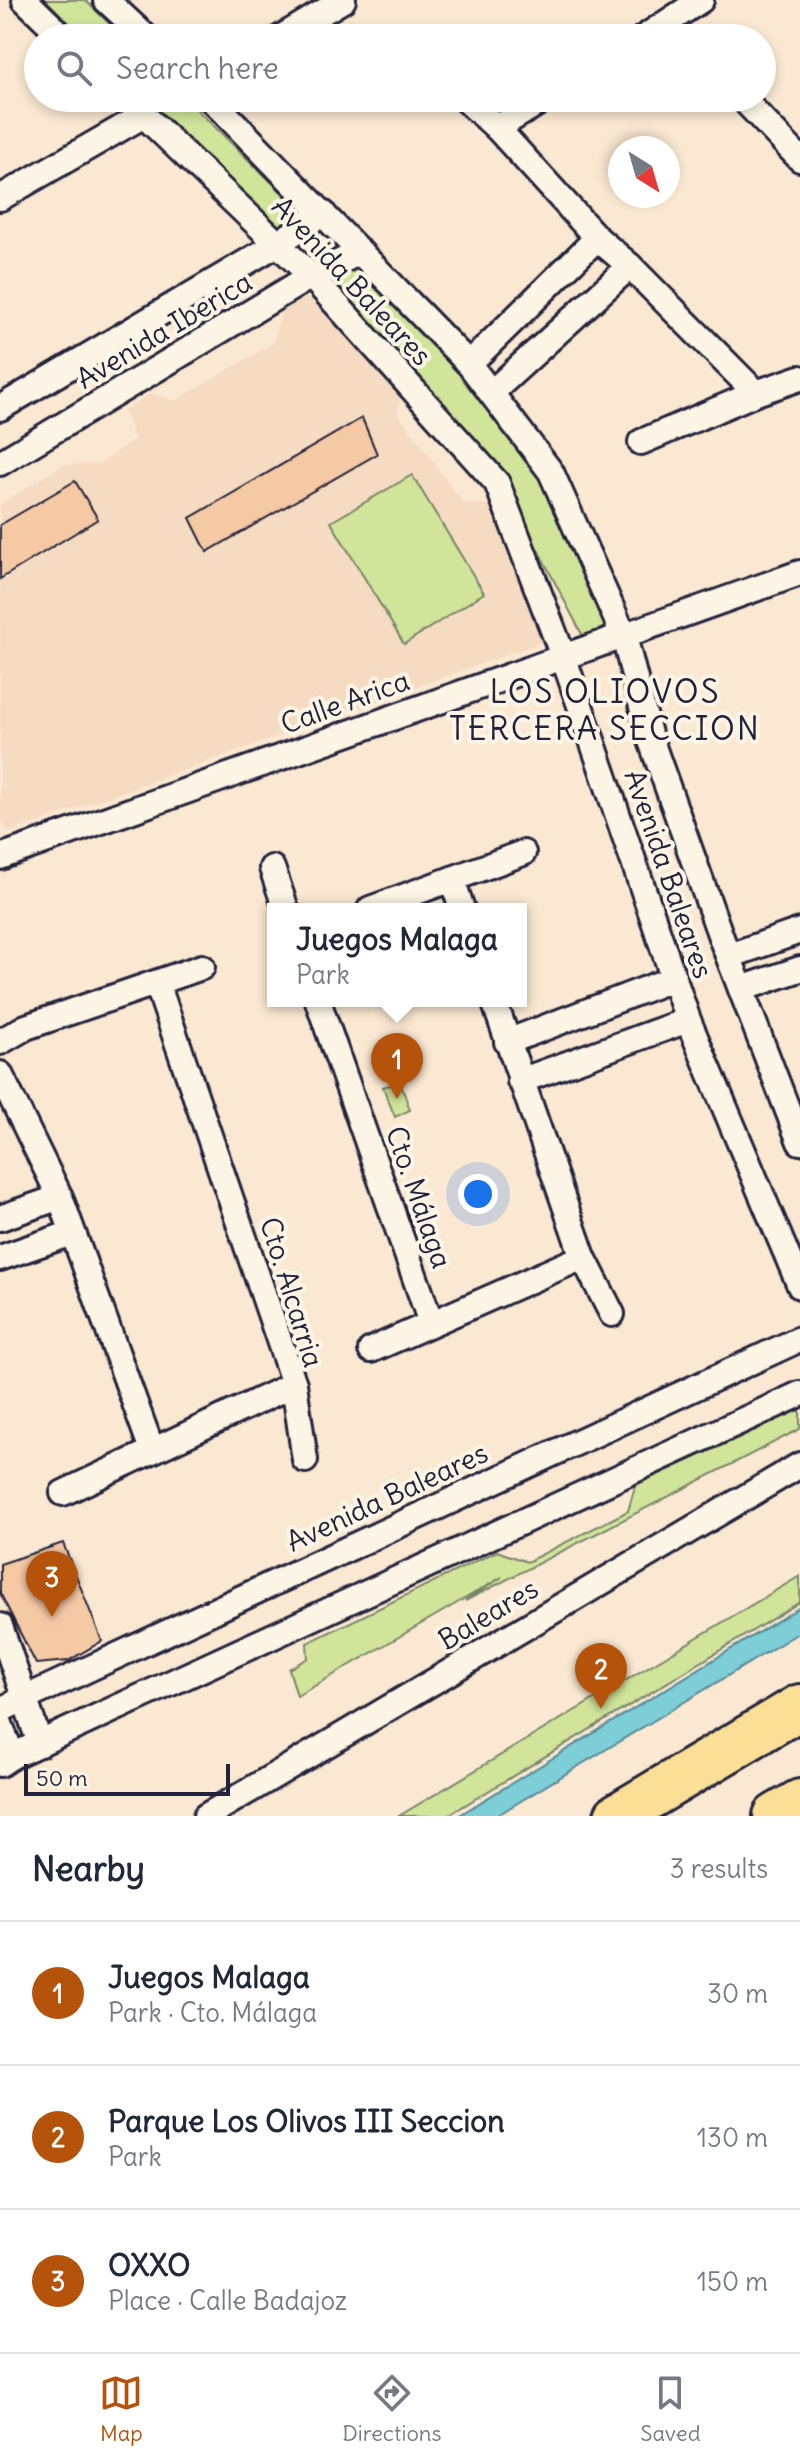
<!DOCTYPE html>
<html lang="en">
<head>
<meta charset="utf-8">
<style>
  :root { --surface:#fff; --page:#f6f6f7; --text:#1f2937; --muted:#747a83; --line:#e0e1e3; --accent:#b45309 }
  body { margin:0; font-family:Delius,sans-serif; background:var(--page); color:var(--text) }
  .compass { position:absolute; left:608px; top:136px; width:72px; height:72px; border-radius:50%; background:var(--surface); box-shadow:0 4px 12px #0003; rotate:143deg }
  .scale { position:absolute; left:24px; bottom:20px; width:206px; box-sizing:border-box; padding-left:8px; border:4px solid #22223b; border-top:0; font-size:22px; line-height:28px; white-space:nowrap; color:#22223b; -webkit-text-stroke:6px #fcf5e5; paint-order:stroke }
  .you { position:absolute; left:478px; top:1194px; width:28px; height:28px; margin:-20px; border:6px solid #fff; border-radius:50%; background:#1a73e8; box-shadow:0 0 0 12px #1a73e833 }
  .badge { display:grid; place-items:center; width:52px; height:52px; border-radius:50%; background:var(--accent); color:#fff; font-size:26px; font-weight:700 }
  .pin { position:absolute; translate:-50% -66px; filter:drop-shadow(0 2px 4px #0008) }
  .pin::after { content:''; position:absolute; top:42px; width:28px; height:24px; background:inherit; clip-path:polygon(0 0,100% 0,50% 100%) }
  .popup { position:absolute; left:267px; top:903px; width:260px; height:104px; box-sizing:border-box; display:grid; place-content:center; border-radius:0px; background:var(--surface); filter:drop-shadow(0 2px 6px #0005); font-size:26px; white-space:nowrap; color:var(--muted) }
  .popup b { font-size:30px; color:var(--text) }
  .popup::after { content:''; position:absolute; left:50%; top:100%; margin-left:-16px; border:16px solid transparent; border-top-color:var(--surface) }
  .list { margin:0; padding:0; list-style:none }
  h2 { display:flex; justify-content:space-between; align-items:center; height:104px; margin:0; padding:0 32px; font-size:34px }
  h2 small { font-size:26px; font-weight:400; color:var(--muted) }
  .list li { display:grid; grid-template-columns:52px 1fr auto; gap:24px; align-items:center; box-sizing:border-box; height:144px; padding:0 32px; border-top:2px solid var(--line) }
  .list b { display:block; font-size:30px; white-space:nowrap }
  .list p { margin:0; font-size:26px; white-space:nowrap; color:var(--muted) }
  .list em { font-size:26px; font-style:normal; color:var(--muted) }
  .icon { flex:none; width:44px; height:44px; fill:none; stroke:currentColor; stroke-width:2; stroke-linecap:round; stroke-linejoin:round }
  .map { position:relative; flex:none; width:800px; height:1816px; overflow:hidden }
  .search { position:absolute; background:var(--surface); box-shadow:0 4px 12px #0003; left:24px; right:24px; top:24px; height:88px; display:flex; align-items:center; gap:20px; box-sizing:border-box; padding:0 28px; border-radius:44px; color:var(--muted); font-size:30px }
  .sheet { height:536px; background:var(--surface) }
  nav { display:flex; justify-content:space-around; align-items:center; box-sizing:border-box; height:112px; border-top:2px solid var(--line); background:var(--surface); font-size:22px; color:var(--muted) }
  nav a { display:grid; justify-items:center; gap:4px }
  nav .on { color:var(--accent) }
  .map>svg:first-child { display:block }
  .built { fill:#f5dbc1 }
  .green { fill:#d0e59a; stroke:#79846a; stroke-width:2 }
  .water { fill:#7dced6; stroke:#598998; stroke-width:2 }
  .building { fill:#f6c9a5; stroke:#22223b; stroke-width:2 }
  .lines { fill:none; stroke-linecap:round; stroke-linejoin:round }
  .street-casing { stroke:#22223b; stroke-width:30 }
  .highway-casing { stroke:#22223b; stroke-width:50 }
  .street { stroke:#fcf5e5; stroke-width:24 }
  .highway { stroke:#fbdf96; stroke-width:44 }
  .labels { text-anchor:middle; dominant-baseline:central; stroke-width:8; stroke-linejoin:round; paint-order:stroke }
  .street-label { font-size:28px; fill:#22223b; stroke:#fcf5e5 }
  .quarter-label { font-size:32px; letter-spacing:2px; fill:#22223b; stroke:#fcf5e5 }
</style>
</head>
<body>
<div class="map">
<svg width="800" height="1816" viewBox="0 0 800 1816">
  <rect width="100%" height="100%" fill="#fae8d2"/>
  <filter id="ink" filterUnits="userSpaceOnUse"><feTurbulence type="fractalNoise" baseFrequency=".0125" numOctaves="2"/><feDisplacementMap in="SourceGraphic" scale="16" xChannelSelector="R" yChannelSelector="G"/><feConvolveMatrix kernelMatrix="1 2 1 2 8 2 1 2 1" color-interpolation-filters="sRGB"/></filter>
  <g filter="url(#ink)">
    <path class="built" d="M305,296l18,10 78,85 -3,22 65,90 34,3 50,128 -5,8 -534,191 -8,-16v-313l63,-39 36,-1 36,-25 -12,-28 28,-18 24,8 99,-58 7,-32z"/>
    <g class="green">
      <path d="M46,0h39l39,38h-40z"/>
      <path d="M145,98h40l121,118 -22,19z"/>
      <path d="M360,261l78,80 107,131 81,157 -41,11 -83,-159 -178,-198z"/>
      <path d="M412,475l72,118 -80,51 -73,-122z"/>
      <path d="M400,1082l10,28 -15,7 -12,-30z"/>
      <path d="M800,1409v20l-335,172 37,-24 -205,119 -8,-27 19,-11 -1,-15 190,-92 30,11 101,-51 8,-28z"/>
      <path d="M800,1576v26l-353,214h-48z"/>
    </g>
    <path class="water" d="M800,1607v25l-304,184h-38z"/>
    <g class="building">
      <path d="M362,418l15,36 -170,98 -17,-34z"/>
      <path d="M75,481l23,38 -98,60v-54z"/>
      <path d="M63,1543l39,98 -34,20 -32,3 -36,-71v-29z"/>
    </g>
    <g class="lines">
      <g class="street-casing">
        <g id="street">
          <path d="M25,0l39,38"/>
          <path d="M106,0l41,38"/>
          <path d="M280,38l63,-38"/>
          <path d="M643,38l58,-38"/>
          <path d="M126,98l185,178 186,207 66,173 125,364 112,266"/>
          <path d="M210,98l259,266 82,108 73,164 26,102 72,202 78,202"/>
          <path d="M464,98l33,30 100,110 33,28 126,127"/>
          <path d="M742,98l58,61"/>
          <path d="M497,128l49,-30"/>
          <path d="M0,198l144,-83"/>
          <path d="M469,364l128,-126"/>
          <path d="M491,393l139,-127"/>
          <path d="M0,408l277,-164 46,-31"/>
          <path d="M641,442l115,-49 44,-15"/>
          <path d="M0,463l311,-187 49,-24"/>
          <path d="M0,857l800,-284"/>
          <path d="M272,868l14,41"/>
          <path d="M452,879l10,30"/>
          <path d="M370,909l153,-56"/>
          <path d="M729,956l71,-25"/>
          <path d="M157,983l137,401 11,76"/>
          <path d="M741,989l59,-20"/>
          <path d="M318,1001l113,322"/>
          <path d="M494,1001l89,256 29,57"/>
          <path d="M0,1042l26,-15 176,-60"/>
          <path d="M507,1042l165,-63"/>
          <path d="M0,1074l60,123 92,253"/>
          <path d="M520,1081l168,-61"/>
          <path d="M0,1218l60,-21"/>
          <path d="M0,1258l72,-25"/>
          <path d="M371,1350l212,-93"/>
          <path d="M63,1493l231,-109"/>
          <path d="M0,1626l40,118"/>
          <path d="M0,1710l800,-371"/>
          <path d="M0,1724l12,32"/>
          <path d="M0,1764l12,-8 788,-362"/>
          <path d="M206,1816l594,-351"/>
        </g>
      </g>
      <g class="highway-casing">
        <g id="highway">
          <path d="M617,1816l183,-109"/>
          <path d="M776,1816l24,-14"/>
        </g>
      </g>
      <use href="#street" class="street"/>
      <use href="#highway" class="highway"/>
    </g>
  </g>
  <g class="labels">
    <g class="street-label">
      <text transform="translate(352 281) rotate(47)">Avenida Baleares</text>
      <text transform="translate(164 330) rotate(-31)">Avenida Iberica</text>
      <text transform="translate(345 702) rotate(-20)">Calle Arica</text>
      <text transform="translate(669 874) rotate(71)">Avenida Baleares</text>
      <text transform="translate(419 1197) rotate(71)">Cto. Málaga</text>
      <text transform="translate(292 1292) rotate(73)">Cto. Alcarria</text>
      <text transform="translate(387 1497) rotate(-25)">Avenida Baleares</text>
      <text transform="translate(488 1614) rotate(-31)">Baleares</text>
    </g>
    <g class="quarter-label">
      <text x="605" y="691">LOS OLIOVOS<tspan x="605" dy="37">TERCERA SECCION</tspan></text>
    </g>
  </g>
</svg>
<svg class="compass" viewBox="-18 -18 36 36"><path d="M0-13l5 13h-10z" fill="#e53935"/><path d="M0 13l5-13h-10z" fill="#747a83"/></svg>
<div class="scale">50 m</div>
<div class="you"></div>
<div class="pin badge" style="left:397px;top:1099px">1</div>
<div class="popup"><b>Juegos Malaga</b>Park</div>
<div class="pin badge" style="left:601px;top:1709px">2</div>
<div class="pin badge" style="left:52px;top:1617px">3</div>
<div class="search"><svg class="icon" aria-label="search" viewBox="0 0 24 24"><circle cx="10" cy="10" r="6"/><path d="M15 15l6 6"/></svg>Search here</div>
</div>
<section class="sheet">
<h2>Nearby<small>3 results</small></h2>
<ul class="list">
<li><span class="badge">1</span><div><b>Juegos Malaga</b><p>Park · Cto. Málaga</p></div><em>30 m</em></li>
<li><span class="badge">2</span><div><b>Parque Los Olivos III Seccion</b><p>Park</p></div><em>130 m</em></li>
<li><span class="badge">3</span><div><b>OXXO</b><p>Place · Calle Badajoz</p></div><em>150 m</em></li>
</ul>
</section>
<nav>
<a class="on"><svg class="icon" aria-label="map" viewBox="0 0 24 24"><path d="M3 6l6-2 6 2 6-2v14l-6 2-6-2-6 2zM9 4v14M15 6v14"/></svg>Map</a>
<a><svg class="icon" aria-label="directions" viewBox="0 0 24 24"><path d="M12 3l9 9-9 9-9-9zM9 14v-3h6M13 9l2 2-2 2"/></svg>Directions</a>
<a><svg class="icon" aria-label="saved" viewBox="0 0 24 24"><path d="M7 4h10v16l-5-4-5 4z"/></svg>Saved</a>
</nav>
</body>
</html>
